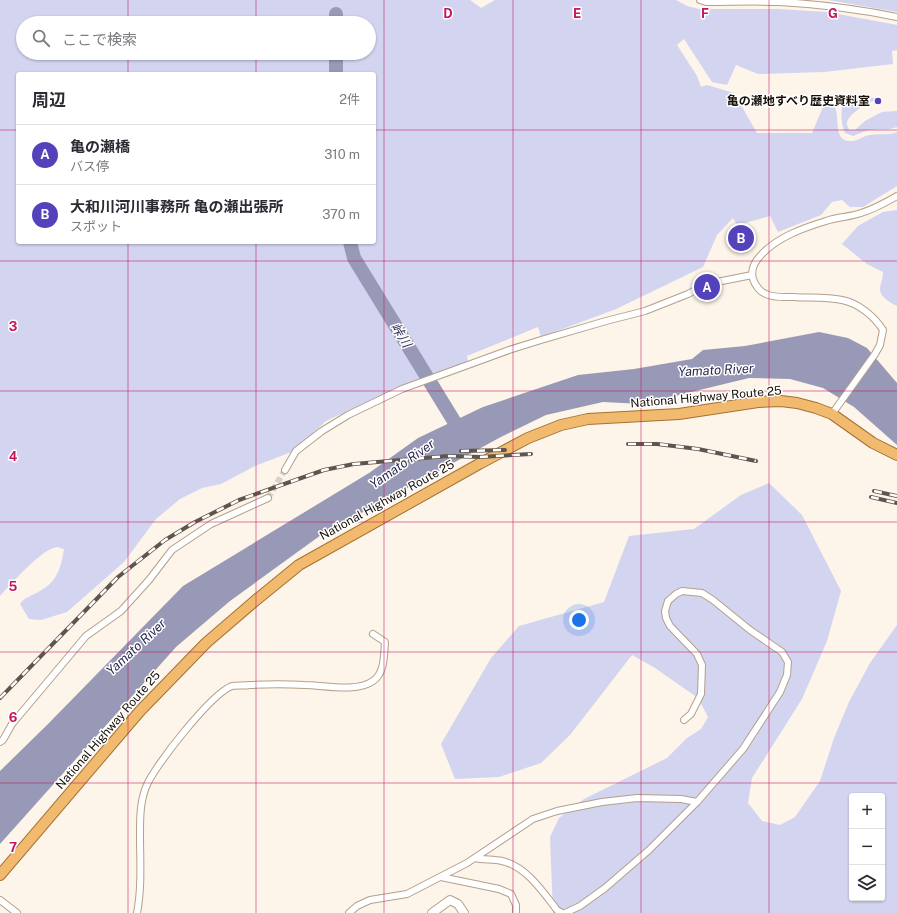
<!DOCTYPE html>
<html lang="ja">
<head>
<meta charset="utf-8">
<style>
  :root { --surface:#fff; --page:#f7f7f7; --text:#2b2b33; --muted:#7c7c81; --line:#e1e1e2; --accent:#5342ba }
  body { margin:0; font-family:"Public Sans","Noto Sans JP",sans-serif; background:var(--page); color:var(--text) }
  .controls { position:absolute; right:12px; bottom:12px; display:grid; overflow:hidden; border-radius:4px; box-shadow:0 1px 3px #0004 }
  .controls button { width:36px; height:36px; display:grid; place-items:center; padding:0; border:0; border-bottom:1px solid var(--line); background:var(--surface); color:var(--text); font:20px sans-serif }
  .you { position:absolute; left:579px; top:620px; width:14px; height:14px; margin:-10px; border:3px solid #fff; border-radius:50%; background:#1a73e8; box-shadow:0 0 0 6px #1a73e833 }
  .badge { display:grid; place-items:center; width:26px; height:26px; border-radius:50%; background:var(--accent); color:#fff; font-size:13px; font-weight:700 }
  .pin { position:absolute; translate:-50% -50%; border:2px solid #fff; box-shadow:0 1px 4px #0006 }
  .list { margin:0; padding:0; list-style:none }
  h2 { display:flex; justify-content:space-between; align-items:center; height:52px; margin:0; padding:0 16px; font-size:17px }
  h2 small { font-size:13px; font-weight:400; color:var(--muted) }
  .list li { display:grid; grid-template-columns:26px 1fr auto; gap:12px; align-items:center; box-sizing:border-box; height:60px; padding:0 16px; border-top:1px solid var(--line) }
  .list b { display:block; font-size:15px; white-space:nowrap }
  .list p { margin:0; font-size:13px; white-space:nowrap; color:var(--muted) }
  .list em { font-size:13px; font-style:normal; color:var(--muted) }
  .icon { flex:none; width:22px; height:22px; fill:none; stroke:currentColor; stroke-width:2; stroke-linecap:round; stroke-linejoin:round }
  .map { position:relative; flex:none; width:897px; height:913px; overflow:hidden }
  .search { position:absolute; background:var(--surface); box-shadow:0 1px 3px #0004; left:16px; top:16px; width:360px; height:44px; display:flex; align-items:center; gap:10px; box-sizing:border-box; padding:0 14px; border-radius:22px; color:var(--muted); font-size:15px }
  .panel { position:absolute; background:var(--surface); box-shadow:0 1px 3px #0004; left:16px; top:72px; width:360px; height:172px; border-radius:4px }
  .map>svg:first-child { display:block }
  .green { fill:#d2d4f0; fill-rule:evenodd }
  .water { fill:#9899b6 }
  .lines { fill:none; stroke-linecap:round; stroke-linejoin:round }
  .river { stroke:#9899b6; stroke-width:14 }
  .minor-tunnel { stroke:#dad2c8; stroke-width:6; stroke-dasharray:6 3; stroke-linecap:butt }
  .minor-casing { stroke:#b5a088; stroke-width:8 }
  .tertiary-casing { stroke:#b5a088; stroke-width:10 }
  .trunk-casing { stroke:#a37232; stroke-width:12 }
  .minor { stroke:#fff; stroke-width:6 }
  .tertiary { stroke:#fff; stroke-width:8 }
  .trunk { stroke:#f2ba6e; stroke-width:10 }
  .rail-casing { stroke:#5e564e; stroke-width:4 }
  .rail { stroke:#fff; stroke-width:2.5; stroke-dasharray:8; stroke-linecap:butt }
  .grid { fill:none; stroke:#c2185b; stroke-width:1; stroke-opacity:0.55 }
  .poi-dot { fill:#5342ba; stroke:#fff; stroke-width:1.5 }
  .labels { text-anchor:middle; dominant-baseline:central; stroke-width:3; stroke-linejoin:round; paint-order:stroke }
  .poi-label { font-size:12px; font-weight:bold; fill:#170f07; stroke:#fff; text-anchor:end }
  .street-label { font-size:12px; fill:#170f07; stroke:#fff }
  .water-label { font-size:13px; font-style:italic; fill:#2b2952; stroke:#fff }
  .grid-label { font-size:13px; text-anchor:middle; font-weight:bold; fill:#c2185b; stroke:#fff; stroke-width:3; stroke-linejoin:round; paint-order:stroke }
</style>
</head>
<body>
<div class="map">
<svg width="897" height="913" viewBox="0 0 897 913">
  <rect width="100%" height="100%" fill="#fdf4ea"/>
  <g class="green">
    <path d="M0,0h470l11,8 14,-8h181l11,6 12,3h78l50,3 70,13v25l-5,1 1,13 -69,8 -66,2 -22,-9 -9,20 -15,-3 -28,-43 -7,6 20,31 4,11 6,-2 27,8 23,40h55l14,-33c21,4 1,43 26,41 6,0 11,-5 18,-6 8,-2 19,1 27,-3v54l-34,21h-13l-8,-7 -10,2 -11,13 -43,17 -8,-16 -33,9 -4,-7 -16,17 -14,32 -87,42 -75,28 -3,-10 -71,29 1,6 -97,38 -45,21 -32,30 -39,15 -34,18 -19,4 -22,11 -24,20 -32,43 -57,50 -26,8 -12,-1 -9,-15c4,-6 11,-8 18,-12 19,-9 23,-24 26,-43 -1,0 -6,-2 -6,-2 -15,0 -48,38 -58,49zM23,23h346v30h-346zM18,74h356v168h-356z"/>
    <path d="M828,0h69v12z"/>
    <path d="M852,98h22l1,2c-7,3 -29,15 -28,24 0,2 2,5 2,6h6l10,-9 11,-6 6,-3 15,-1v16l-7,2 -22,1 -15,6 -8,-3c-4,-10 -5,-22 -1,-33z"/>
    <path d="M897,210v96c-6,-3 -18,-9 -17,-18 1,-6 3,-9 3,-16l-16,-8 -25,-20 16,-18 25,-14z"/>
    <path d="M769,483l33,32 39,76 -14,50 -25,58 -50,79 -4,25 14,18 18,4 15,-8 25,-36 14,-43 15,-36 21,-39 27,-38v288h-344l-3,-76 9,-19 25,-19 83,-41 20,-20 14,-9 7,-12 -10,-19 -43,-30 -23,-13 -62,80 -29,28 -42,14 -44,2 -14,-35 50,-86 28,-32 85,-24 25,-66 65,-7 47,-34zM852,796h30v102h-30z"/>
  </g>
  <path class="water" d="M819,332l29,6 19,10 30,35v62l-43,-38 -31,-19 -33,-9 -41,-1 -107,26 -39,-2 -57,13 -47,23 -178,97 -91,66 -54,46 -176,197v-73l48,-47 135,-138 186,-113 49,-35 65,-31 95,-32 56,-6 58,-10 11,-9 42,-4z"/>
  <g class="lines">
    <g class="river">
      <path d="M336,14v9"/>
      <path d="M336,53v21"/>
      <path d="M350,242l4,16 103,168"/>
    </g>
    <path class="minor-tunnel" d="M268,498l17,-28"/>
    <g class="minor-casing">
      <g id="minor">
        <path d="M700,0l6,2c24,0 49,-1 73,0 39,2 79,7 118,15"/>
        <path d="M832,414l43,-60 5,-9 3,-15c-9,-14 -25,-27 -41,-30 -16,-3 -33,-2 -49,-3 -8,0 -19,1 -27,-3 -6,-2 -11,-9 -13,-15 -3,-10 2,-18 9,-25 16,-17 41,-26 64,-33 11,-4 24,-4 35,-8 13,-4 24,-10 36,-17"/>
        <path d="M285,470l11,-19 26,-20 26,-16 54,-26 107,-39 32,-10 65,-19 39,-10 43,-17 19,-10 45,-9"/>
        <path d="M0,742l3,-2 9,-16 74,-88 35,-25 28,-31 23,-30 39,-26 57,-26"/>
        <path d="M475,858c8,2 19,1 27,3 24,5 41,31 55,49l5,3"/>
        <path d="M441,877l58,12 12,5 5,11v8"/>
        <path d="M0,900l17,13"/>
        <path d="M137,913c5,-26 3,-52 3,-79 0,-16 0,-32 6,-47 8,-21 66,-94 86,-101 5,-1 12,0 18,-1 18,-1 37,-1 55,0 19,0 51,8 68,-4 12,-8 11,-27 12,-39l-12,-8"/>
        <path d="M349,913l8,-7 13,-6 37,-6 60,-31 66,-44 24,-8 45,-9 35,-4 44,1 16,3"/>
        <path d="M565,913l15,-7 25,-18 44,-38 48,-48 46,-53 37,-57 7,-17 1,-13 -6,-10 -32,-22 -37,-30 -11,-7 -20,-2 -6,3 -8,7 -3,10 1,7 4,8 27,28 5,11 -1,29 -10,20 -7,6"/>
      </g>
    </g>
    <g class="tertiary-casing">
      <path id="tertiary" d="M432,913l18,-13 8,4 6,9"/>
    </g>
    <g class="trunk-casing">
      <path id="trunk" d="M0,875l140,-164 66,-68 50,-43 43,-35 180,-101 49,-26 33,-13 27,-6 91,-5 79,-12 23,-1 16,2 19,5 16,6 41,29 24,12"/>
    </g>
    <use href="#minor" class="minor"/>
    <use href="#tertiary" class="tertiary"/>
    <use href="#trunk" class="trunk"/>
    <g class="rail-casing">
      <g id="rail">
        <path d="M628,444h29l41,5 58,12"/>
        <path d="M461,451l44,-1"/>
        <path d="M874,491l23,5"/>
        <path d="M871,497l26,6"/>
        <path d="M0,698l118,-121 47,-37 30,-18 44,-22 85,-30 30,-6 94,-8 32,1 51,-3"/>
      </g>
    </g>
    <use href="#rail" class="rail"/>
  </g>
  <path class="grid" d="M128,0v23M256,0v23M384,0v913M513,0v913M641,0v913M769,0v913M128,53v21M256,53v21M0,130h18M374,130h523M128,242v671M256,242v671M0,261h897M0,391h897M0,522h897M0,652h897M0,783h897"/>
  <circle class="poi-dot" cx="878" cy="101" r="4"/>
  <g class="labels">
    <g class="poi-label">
      <text x="870" y="101">亀の瀬地すべり歴史資料室</text>
    </g>
    <g class="street-label">
      <text transform="translate(706 397) rotate(-5)">National Highway Route 25</text>
      <text transform="translate(387 500) rotate(-29)">National Highway Route 25</text>
      <text transform="translate(108 730) rotate(-49)">National Highway Route 25</text>
    </g>
    <g class="water-label">
      <text transform="translate(401 335) rotate(58)">峠川</text>
      <text transform="translate(716 370) rotate(-3)">Yamato River</text>
      <text transform="translate(402 464) rotate(-35)">Yamato River</text>
      <text transform="translate(136 647) rotate(-43)">Yamato River</text>
    </g>
  </g>
  <g class="grid-label">
    <text x="448" y="18">D</text>
    <text x="577" y="18">E</text>
    <text x="705" y="18">F</text>
    <text x="833" y="18">G</text>
    <text x="13" y="331">3</text>
    <text x="13" y="461">4</text>
    <text x="13" y="591">5</text>
    <text x="13" y="722">6</text>
    <text x="13" y="852">7</text>
  </g>
</svg>
<div class="controls">
<button>+</button>
<button>−</button>
<button><svg class="icon" aria-label="layers" viewBox="0 0 24 24"><path d="M12 4l9 5-9 5-9-5zM3 14l9 5 9-5"/></svg></button>
</div>
<div class="you"></div>
<div class="pin badge" style="left:707px;top:287px">A</div>
<div class="pin badge" style="left:741px;top:238px">B</div>
<div class="search"><svg class="icon" aria-label="search" viewBox="0 0 24 24"><circle cx="10" cy="10" r="6"/><path d="M15 15l6 6"/></svg>ここで検索</div>
<section class="panel">
<h2>周辺<small>2件</small></h2>
<ul class="list">
<li><span class="badge">A</span><div><b>亀の瀬橋</b><p>バス停</p></div><em>310 m</em></li>
<li><span class="badge">B</span><div><b>大和川河川事務所 亀の瀬出張所</b><p>スポット</p></div><em>370 m</em></li>
</ul>
</section>
</div>
</body>
</html>
